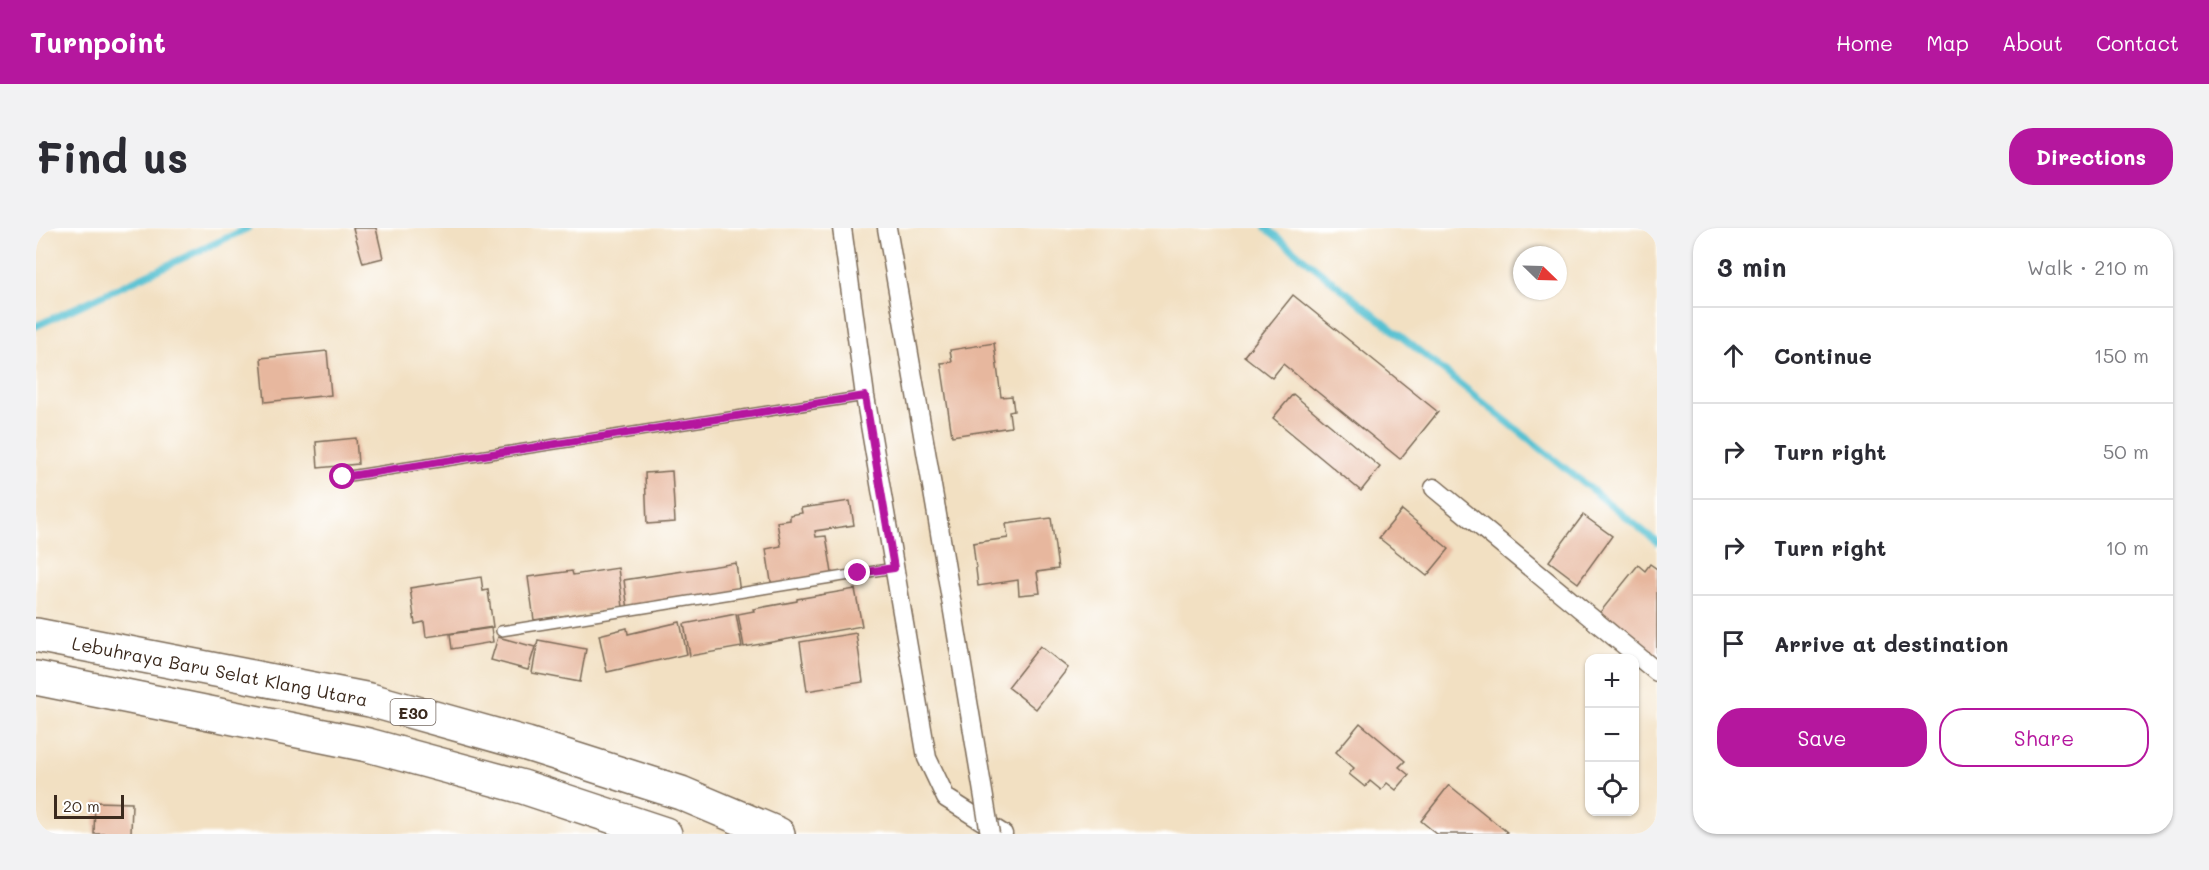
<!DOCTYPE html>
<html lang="en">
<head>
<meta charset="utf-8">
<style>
  :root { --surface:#fff; --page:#f2f2f3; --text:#2b2b33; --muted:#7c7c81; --line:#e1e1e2; --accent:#b5179e }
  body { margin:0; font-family:Mali,sans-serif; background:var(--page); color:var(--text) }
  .controls { position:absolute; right:18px; bottom:18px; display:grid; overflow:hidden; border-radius:12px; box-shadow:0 2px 4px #0004 }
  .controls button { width:54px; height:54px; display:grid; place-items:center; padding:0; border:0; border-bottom:2px solid var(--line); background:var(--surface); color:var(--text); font:30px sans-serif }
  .compass { position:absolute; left:1477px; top:18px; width:54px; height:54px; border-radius:50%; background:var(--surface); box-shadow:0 2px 4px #0004; rotate:113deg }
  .scale { position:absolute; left:18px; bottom:15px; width:70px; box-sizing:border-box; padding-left:6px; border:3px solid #3b2a1e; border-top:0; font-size:16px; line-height:21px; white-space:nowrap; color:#3b2a1e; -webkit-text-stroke:4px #fff; paint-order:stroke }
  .stop { position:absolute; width:18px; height:18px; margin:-14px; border:4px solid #b5179e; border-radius:50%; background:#fff }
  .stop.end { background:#b5179e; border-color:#fff; box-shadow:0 2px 6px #0008 }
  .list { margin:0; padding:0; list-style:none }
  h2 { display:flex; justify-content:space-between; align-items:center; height:78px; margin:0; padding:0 24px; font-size:26px }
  h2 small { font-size:20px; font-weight:400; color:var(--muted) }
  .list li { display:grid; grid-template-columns:39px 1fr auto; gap:18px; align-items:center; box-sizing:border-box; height:96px; padding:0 24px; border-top:2px solid var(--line) }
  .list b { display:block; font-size:22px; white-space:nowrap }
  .list em { font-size:20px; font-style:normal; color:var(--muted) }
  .actions { display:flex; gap:12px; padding:18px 24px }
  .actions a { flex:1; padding:14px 0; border:2px solid var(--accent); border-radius:24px; text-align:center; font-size:21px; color:var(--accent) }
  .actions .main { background:var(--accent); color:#fff }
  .icon { flex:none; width:33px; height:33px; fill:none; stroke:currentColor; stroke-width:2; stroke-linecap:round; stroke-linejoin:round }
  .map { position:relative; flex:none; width:1621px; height:606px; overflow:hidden; border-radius:24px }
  header { display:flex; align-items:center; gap:36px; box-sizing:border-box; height:84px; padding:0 30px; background:var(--accent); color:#fff }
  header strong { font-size:28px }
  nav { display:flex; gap:33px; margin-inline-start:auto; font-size:21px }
  .intro { display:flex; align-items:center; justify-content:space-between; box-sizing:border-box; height:144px; padding:0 36px }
  h1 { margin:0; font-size:42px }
  .button { padding:15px 27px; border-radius:24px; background:var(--accent); color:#fff; font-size:21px; font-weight:700 }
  main { display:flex; gap:36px; padding:0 36px }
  aside { flex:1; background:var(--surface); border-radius:24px; box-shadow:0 2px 4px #0004 }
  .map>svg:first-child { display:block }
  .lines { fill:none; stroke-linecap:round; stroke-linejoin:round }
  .stream { stroke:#56c1d2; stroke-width:7 }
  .building { fill:#e7b79e }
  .lane-casing { stroke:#7b6a57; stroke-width:12 }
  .street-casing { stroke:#7b6a57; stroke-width:21 }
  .highway-casing { stroke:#7b6a57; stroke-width:36 }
  .lane { stroke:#fff; stroke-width:9 }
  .street { stroke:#fff; stroke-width:18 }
  .highway { stroke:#fff; stroke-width:33 }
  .street-bridge-casing { stroke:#7b6a57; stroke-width:21; stroke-linecap:butt }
  .street-bridge { stroke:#fff; stroke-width:18 }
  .route { stroke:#b5179e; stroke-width:8 }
  .labels { text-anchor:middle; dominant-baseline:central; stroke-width:4.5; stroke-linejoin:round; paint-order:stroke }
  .shield { fill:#fff; stroke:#766a62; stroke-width:1.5 }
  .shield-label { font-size:16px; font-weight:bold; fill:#3b2a1e }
  .street-label { font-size:18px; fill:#3b2a1e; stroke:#fff }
</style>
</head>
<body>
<header>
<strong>Turnpoint</strong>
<nav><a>Home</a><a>Map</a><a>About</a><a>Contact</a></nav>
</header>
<div class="intro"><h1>Find us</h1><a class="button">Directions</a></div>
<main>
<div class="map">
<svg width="1621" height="606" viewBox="0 0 1621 606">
  <rect width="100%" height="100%" fill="#fff"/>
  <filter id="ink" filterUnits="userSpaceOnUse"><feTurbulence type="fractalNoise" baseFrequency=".0167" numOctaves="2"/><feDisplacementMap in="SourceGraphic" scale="12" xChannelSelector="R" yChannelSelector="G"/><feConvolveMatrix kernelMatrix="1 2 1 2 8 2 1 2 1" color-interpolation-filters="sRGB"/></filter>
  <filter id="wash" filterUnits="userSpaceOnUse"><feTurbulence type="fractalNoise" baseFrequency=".008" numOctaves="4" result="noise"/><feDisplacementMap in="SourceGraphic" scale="24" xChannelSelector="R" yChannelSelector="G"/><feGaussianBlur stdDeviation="1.35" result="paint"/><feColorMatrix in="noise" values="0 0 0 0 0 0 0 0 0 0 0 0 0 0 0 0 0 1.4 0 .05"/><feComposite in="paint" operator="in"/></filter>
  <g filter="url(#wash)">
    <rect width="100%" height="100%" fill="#f2e0c2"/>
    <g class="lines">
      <g class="stream">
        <path d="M1230,0l391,314"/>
        <path d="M0,98l212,-98"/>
      </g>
    </g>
    <g id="blocks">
      <g class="building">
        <path d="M317,0h23l7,30 -20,5z"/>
        <path d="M1257,67l145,117 -38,47 -117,-95 -11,14 -28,-22z"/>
        <path d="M958,115l7,54 11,-1 2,15 -5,1 2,15 -59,9 -11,-73 11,-1 -2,-12z"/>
        <path d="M291,123l4,44 -66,7 -4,-44z"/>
        <path d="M1257,166l87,73 -19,24 -88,-73z"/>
        <path d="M320,210l2,26 -40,4 -2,-26z"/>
        <path d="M636,243l3,51 -28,2 -2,-51z"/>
        <path d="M814,273l4,24 -39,6 1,6 10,-1 7,43 -61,9 -6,-39 15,-3 -4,-24 13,-2v-5l12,-2 -1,-5z"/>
        <path d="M1366,282l47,39 -22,27 -48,-38z"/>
        <path d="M1547,287l29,21 -34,47 -29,-22z"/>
        <path d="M1015,290l7,51 -21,3 3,21 -21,2 -1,-15 -40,6 -5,-43 35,-5 -2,-14z"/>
        <path d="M700,335l4,30 -112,17 -4,-30z"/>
        <path d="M1614,336l7,5v93l-60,-46 41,-51 7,6z"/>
        <path d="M582,340l5,39 -89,13 -6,-43 44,-6 1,4z"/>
        <path d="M445,349l2,14 5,-1 5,37 -67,10 -2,-15 -9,2 -5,-36z"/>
        <path d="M819,361l7,37 -118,21 -6,-33 16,-3 -1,-2 44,-8v-2z"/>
        <path d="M700,386l6,33 -52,9 -6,-32z"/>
        <path d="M644,394l7,32 -80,18 -8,-37 28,-7 1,6z"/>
        <path d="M455,400l2,14 -41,7 -2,-15z"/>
        <path d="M820,405l7,49 -56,9 -7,-49z"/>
        <path d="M462,409l37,10 -7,23 -37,-10z"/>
        <path d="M502,412l48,9 -6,33 -48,-9z"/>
        <path d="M1004,418l28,22 -32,41 -28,-22z"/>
        <path d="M1324,495l45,38 -6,6 10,8 -13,15 -9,-7 -6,7 -11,-9 -5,6 -16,-13 5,-6 -18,-16z"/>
        <path d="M1413,557l58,47 -2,2h-68l-16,-13z"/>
        <path d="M59,574l37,1 -1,31h-37z"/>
      </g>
    </g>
  </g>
  <g filter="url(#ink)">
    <use href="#blocks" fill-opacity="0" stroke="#7b6a57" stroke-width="1.5"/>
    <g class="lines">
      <g class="lane-casing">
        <g id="lane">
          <path d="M307,249l522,-81"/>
          <path d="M465,403l393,-63"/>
        </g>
      </g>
      <g class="street-casing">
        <g id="street">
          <path d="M806,0l23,168 62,362 19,40 57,36"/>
          <path d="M851,0l49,281"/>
          <path d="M1398,260l223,184"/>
        </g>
      </g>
      <g class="highway-casing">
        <g id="highway">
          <path d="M0,407l334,65 157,44 154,49 97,41"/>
          <path d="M0,450l332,67 155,42 142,47"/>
        </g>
      </g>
      <use href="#lane" class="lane"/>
      <use href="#street" class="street"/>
      <use href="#highway" class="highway"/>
      <g class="street-bridge-casing">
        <path id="street-bridge" d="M900,281l54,325"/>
      </g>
      <use href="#street-bridge" class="street-bridge"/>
    </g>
  </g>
  <g class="lines" filter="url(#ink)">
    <path class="route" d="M307,249l522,-81 29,172 -36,5"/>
  </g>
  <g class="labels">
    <rect class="shield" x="354.5" y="471" width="45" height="26" rx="4.5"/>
    <g class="shield-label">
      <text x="377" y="484">E30</text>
    </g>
    <g class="street-label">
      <text transform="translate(184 443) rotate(11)">Lebuhraya Baru Selat Klang Utara</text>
    </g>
  </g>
</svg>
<div class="controls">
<button>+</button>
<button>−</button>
<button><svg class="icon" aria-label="locate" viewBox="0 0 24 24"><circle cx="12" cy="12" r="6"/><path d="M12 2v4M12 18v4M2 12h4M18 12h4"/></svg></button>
</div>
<svg class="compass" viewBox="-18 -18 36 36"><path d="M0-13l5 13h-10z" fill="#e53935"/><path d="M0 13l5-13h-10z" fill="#7c7c81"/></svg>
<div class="scale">20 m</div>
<div class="stop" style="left:307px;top:249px"></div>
<div class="stop end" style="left:822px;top:345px"></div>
</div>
<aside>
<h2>3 min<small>Walk · 210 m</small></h2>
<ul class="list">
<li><svg class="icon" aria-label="ahead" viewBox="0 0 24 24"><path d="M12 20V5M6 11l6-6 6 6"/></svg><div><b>Continue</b></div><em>150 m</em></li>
<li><svg class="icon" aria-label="right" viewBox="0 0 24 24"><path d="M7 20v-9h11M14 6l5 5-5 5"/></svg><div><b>Turn right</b></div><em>50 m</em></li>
<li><svg class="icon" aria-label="right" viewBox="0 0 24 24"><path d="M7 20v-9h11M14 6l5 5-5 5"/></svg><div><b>Turn right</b></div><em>10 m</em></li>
<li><svg class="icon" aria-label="arrive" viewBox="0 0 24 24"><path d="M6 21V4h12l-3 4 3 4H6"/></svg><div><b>Arrive at destination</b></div></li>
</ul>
<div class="actions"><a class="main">Save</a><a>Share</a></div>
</aside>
</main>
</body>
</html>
